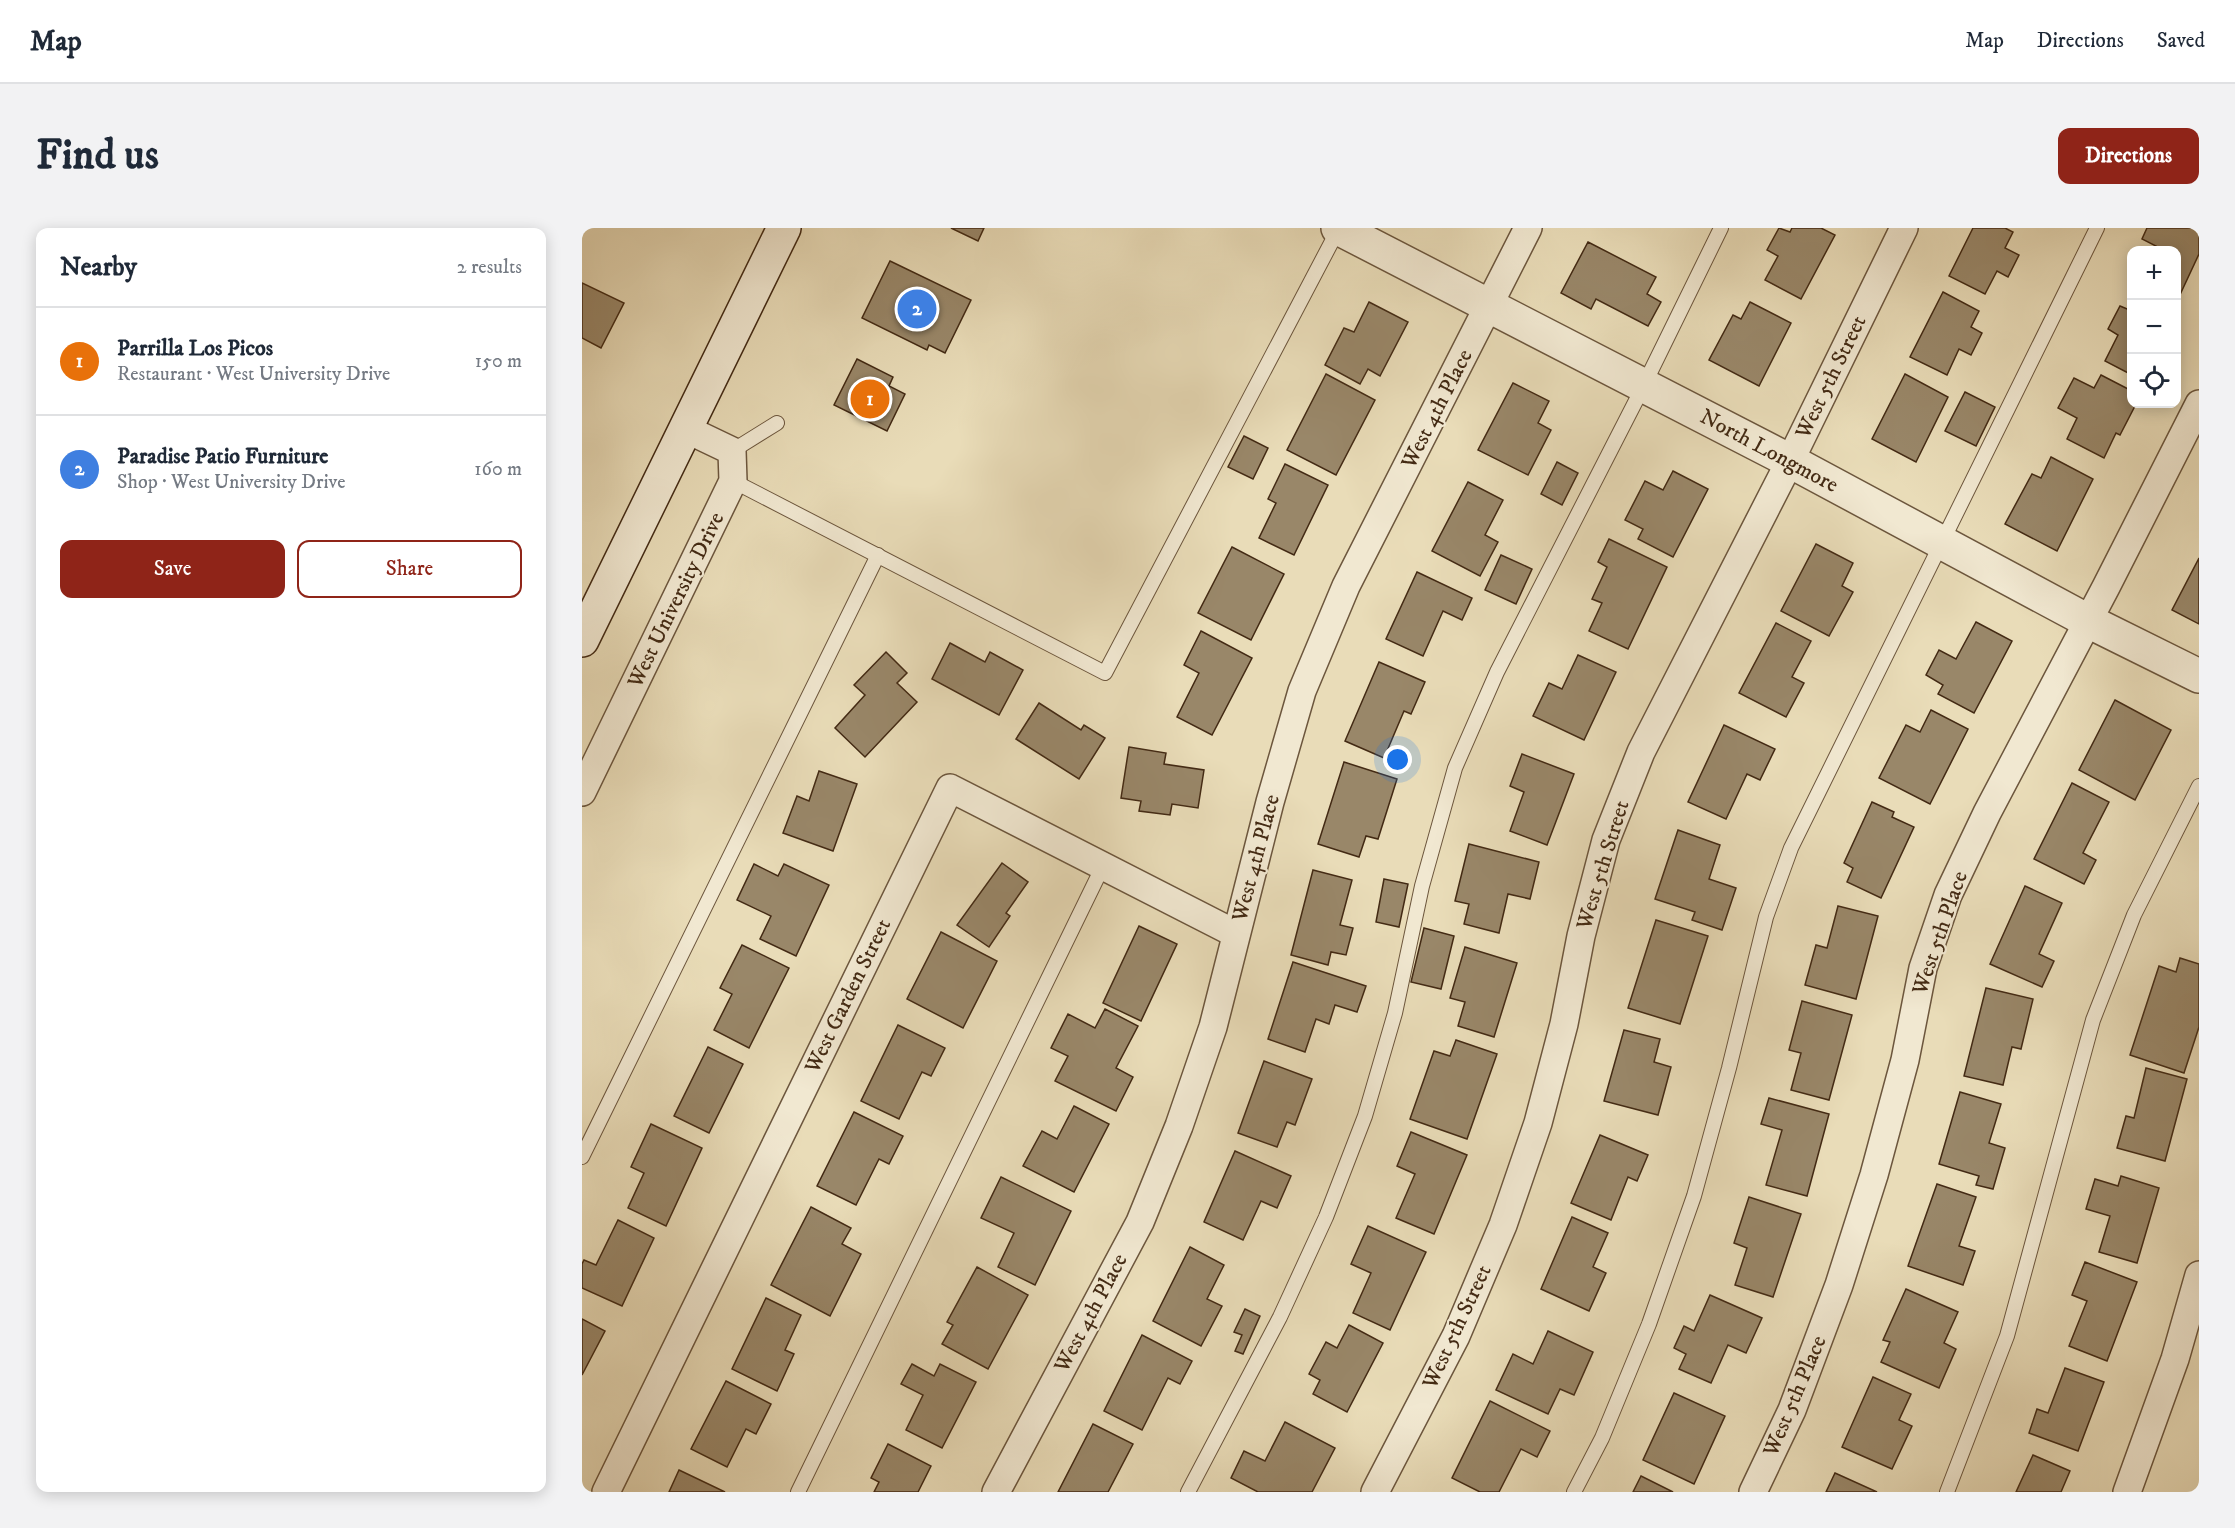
<!DOCTYPE html>
<html lang="en">
<head>
<meta charset="utf-8">
<style>
  :root { --surface:#fff; --page:#f2f2f3; --text:#1f2937; --muted:#747a83; --line:#e0e1e3; --accent:#8f2418 }
  body { margin:0; font-family:"IM FELL DW Pica",serif; background:var(--page); color:var(--text) }
  .controls { position:absolute; right:18px; top:18px; display:grid; overflow:hidden; border-radius:12px; box-shadow:0 3px 15px #0003 }
  .controls button { width:54px; height:54px; display:grid; place-items:center; padding:0; border:0; border-bottom:2px solid var(--line); background:var(--surface); color:var(--text); font:30px sans-serif }
  .you { position:absolute; left:816px; top:532px; width:21px; height:21px; margin:-15px; border:4px solid #fff; border-radius:50%; background:#1a73e8; box-shadow:0 0 0 9px #1a73e833 }
  .badge { display:grid; place-items:center; width:39px; height:39px; border-radius:50%; background:var(--accent); color:#fff; font-size:20px; font-weight:700 }
  .pin { position:absolute; translate:-50% -50%; border:3px solid #fff; box-shadow:0 2px 6px #0006 }
  .list { margin:0; padding:0; list-style:none }
  h2 { display:flex; justify-content:space-between; align-items:center; height:78px; margin:0; padding:0 24px; font-size:26px }
  h2 small { font-size:20px; font-weight:400; color:var(--muted) }
  .list li { display:grid; grid-template-columns:39px 1fr auto; gap:18px; align-items:center; box-sizing:border-box; height:108px; padding:0 24px; border-top:2px solid var(--line) }
  .list b { display:block; font-size:22px; white-space:nowrap }
  .list p { margin:0; font-size:20px; white-space:nowrap; color:var(--muted) }
  .list em { font-size:20px; font-style:normal; color:var(--muted) }
  .actions { display:flex; gap:12px; padding:18px 24px }
  .actions a { flex:1; padding:14px 0; border:2px solid var(--accent); border-radius:12px; text-align:center; font-size:21px; color:var(--accent) }
  .actions .main { background:var(--accent); color:#fff }
  .icon { flex:none; width:33px; height:33px; fill:none; stroke:currentColor; stroke-width:2; stroke-linecap:round; stroke-linejoin:round }
  .map { position:relative; flex:none; width:1617px; height:1264px; overflow:hidden; border-radius:12px }
  header { display:flex; align-items:center; gap:36px; box-sizing:border-box; height:84px; padding:0 30px; background:var(--surface); border-bottom:2px solid var(--line) }
  header strong { font-size:28px }
  nav { display:flex; gap:33px; margin-inline-start:auto; font-size:21px }
  .intro { display:flex; align-items:center; justify-content:space-between; box-sizing:border-box; height:144px; padding:0 36px }
  h1 { margin:0; font-size:42px }
  .button { padding:15px 27px; border-radius:12px; background:var(--accent); color:#fff; font-size:21px; font-weight:700 }
  main { display:flex; gap:36px; padding:0 36px }
  aside { flex:1; background:var(--surface); border-radius:12px; box-shadow:0 3px 15px #0003 }
  .map>svg:first-child { display:block }
  .building { fill:#998769; stroke:#432a14; stroke-width:1.5 }
  .lines { fill:none; stroke-linecap:round; stroke-linejoin:round }
  .service-casing { stroke:#6c563d; stroke-width:16 }
  .minor-casing { stroke:#6c563d; stroke-width:30 }
  .tertiary-casing { stroke:#6c563d; stroke-width:36 }
  .secondary-casing { stroke:#432a14; stroke-width:36 }
  .service { stroke:#f1e8d1; stroke-width:14 }
  .minor { stroke:#f1e8d1; stroke-width:27 }
  .tertiary { stroke:#f1e8d1; stroke-width:33 }
  .secondary { stroke:#f1e8d1; stroke-width:33 }
  .labels { text-anchor:middle; dominant-baseline:central; stroke-width:4.5; stroke-linejoin:round; paint-order:stroke }
  .street-label { font-size:22px; fill:#432a14; stroke:#f1e8d1 }
</style>
</head>
<body>
<header>
<strong>Map</strong>
<nav><a>Map</a><a>Directions</a><a>Saved</a></nav>
</header>
<div class="intro"><h1>Find us</h1><a class="button">Directions</a></div>
<main>
<aside>
<h2>Nearby<small>2 results</small></h2>
<ul class="list">
<li><span class="badge" style="background:#e8710a">1</span><div><b>Parrilla Los Picos</b><p>Restaurant · West University Drive</p></div><em>150 m</em></li>
<li><span class="badge" style="background:#3f7fe0">2</span><div><b>Paradise Patio Furniture</b><p>Shop · West University Drive</p></div><em>160 m</em></li>
</ul>
<div class="actions"><a class="main">Save</a><a>Share</a></div>
</aside>
<div class="map">
<svg width="1617" height="1264" viewBox="0 0 1617 1264">
  <rect width="100%" height="100%" fill="#e9dcb8"/>
  <filter id="stains"><feTurbulence type="fractalNoise" baseFrequency=".00333" numOctaves="4"/><feColorMatrix values="0 0 0 0 .2 0 0 0 0 .09 0 0 0 0 .02 0 0 0 .5 -.17"/></filter>
  <radialGradient id="worn" r=".72"><stop offset=".6" stop-color="#630" stop-opacity="0"/><stop offset="1" stop-color="#630" stop-opacity=".3"/></radialGradient>
  <g class="building">
    <path d="M369,0h33l-6,13z"/>
    <path d="M1197,0l11,4 2,-4h29l14,7 -34,64 -36,-19 13,-24 -11,-6z"/>
    <path d="M1391,0h32l8,4 -8,16 14,7 -11,22 -11,-6 -12,23 -36,-18z"/>
    <path d="M1565,0h52v26l-21,45 -2,-49h-22l2,-4 -14,-7z"/>
    <path d="M1006,14l68,35 -9,17 14,8 -13,24 -52,-27 -5,10 -30,-16z"/>
    <path d="M308,33l81,39 -26,53 -16,-8 -2,5 -65,-32z"/>
    <path d="M0,55l42,20 -23,45 -19,-10z"/>
    <path d="M1361,64l36,19 -8,16 11,6 -11,22 -12,-6 -12,26 -37,-18z"/>
    <path d="M787,74l39,20 -28,54 -12,-7 -8,15 -35,-19 19,-37 10,4z"/>
    <path d="M1168,74l41,21 -32,63 -50,-26 24,-45 8,4z"/>
    <path d="M1538,78l12,5v64l-27,-14 13,-26 -10,-6z"/>
    <path d="M275,131l36,18 -4,9 16,8 -18,37 -53,-26z"/>
    <path d="M744,146l49,26 -39,75 -49,-25z"/>
    <path d="M1323,146l43,23 -32,65 -44,-23z"/>
    <path d="M1519,147l31,16v13h4l-16,31 -4,-2 -12,25 -37,-19 10,-21 -19,-10 16,-30 20,10z"/>
    <path d="M931,155l36,18 -11,22 13,7 -23,45 -50,-25z"/>
    <path d="M1383,164l30,15 -19,39 -31,-15z"/>
    <path d="M662,208l24,12 -15,31 -25,-12z"/>
    <path d="M1469,229l42,22 -36,72 -52,-27 27,-50 9,4z"/>
    <path d="M975,234l21,11 -16,32 -21,-11z"/>
    <path d="M703,236l43,21 -34,70 -35,-17 17,-35 -8,-4z"/>
    <path d="M1091,243l35,18 -35,68 -35,-18 5,-10 -18,-9 20,-39 18,9z"/>
    <path d="M886,254l35,18 -18,35 13,7 -18,34 -48,-25z"/>
    <path d="M1027,311l58,28 -39,82 -39,-18 13,-28 -10,-4 15,-32 -9,-5z"/>
    <path d="M1234,316l37,19 -11,23 11,6 -24,44 -48,-25z"/>
    <path d="M650,319l52,27 -33,66 -53,-27z"/>
    <path d="M919,327l31,14 -16,35 -31,-14z"/>
    <path d="M1617,330v66l-27,-14z"/>
    <path d="M835,344l55,26 -10,22 -19,-9 -20,45 -37,-17z"/>
    <path d="M1394,394l36,19 -38,72 -36,-19 5,-9 -17,-10 13,-25 17,9z"/>
    <path d="M1194,395l35,18 -19,36 12,6 -18,34 -47,-24z"/>
    <path d="M619,403l51,27 -40,77 -35,-18 22,-44 -15,-8z"/>
    <path d="M368,415l35,19 5,-10 33,18 -24,45 -67,-36z"/>
    <path d="M304,424l21,21 -10,10 20,19 -52,55 -30,-29 30,-33 -11,-10z"/>
    <path d="M996,427l38,17 -32,68 -51,-24 16,-33 13,6z"/>
    <path d="M797,434l46,20 -14,32 -7,-3 -20,47 -39,-17z"/>
    <path d="M1533,472l56,30 -36,70 -56,-30z"/>
    <path d="M457,475l42,27 3,-5 21,13 -26,41 -63,-40z"/>
    <path d="M1349,482l37,19 -38,75 -51,-26 27,-53 14,7z"/>
    <path d="M1142,497l51,24 -15,31 -13,-6 -21,45 -38,-17z"/>
    <path d="M547,519l37,6 -2,11 40,6 -6,38 -26,-4 -2,11 -31,-4 2,-10 -20,-3z"/>
    <path d="M940,526l52,20 -27,71 -37,-14 14,-39 -14,-6z"/>
    <path d="M762,534l53,17 -19,60 -12,-3 -7,21 -41,-13z"/>
    <path d="M237,543l38,13 -24,67 -50,-18 14,-37 12,5z"/>
    <path d="M1490,555l37,19 -26,51 13,7 -12,24 -50,-25z"/>
    <path d="M1290,574l22,10 -2,5 22,10 -33,71 -34,-16 6,-14 -9,-5z"/>
    <path d="M1096,602l42,15 -11,34 27,9 -14,42 -30,-10 3,-8 -40,-13z"/>
    <path d="M887,616l70,18 -9,37 -22,-5 -9,39 -35,-9 5,-20 -14,-3z"/>
    <path d="M420,635l26,19 -22,31 4,3 -21,31 -32,-22z"/>
    <path d="M172,636l24,12 6,-12 45,21 -33,71 -36,-17 11,-23 -34,-16z"/>
    <path d="M731,642l39,10 -12,45 13,3 -7,27 -15,-3 -3,13 -37,-10z"/>
    <path d="M802,651l24,5 -9,43 -23,-5z"/>
    <path d="M1443,658l37,17 -23,51 15,7 -12,26 -52,-23z"/>
    <path d="M1256,678l40,10 -22,83 -51,-14 11,-40 11,3z"/>
    <path d="M1074,692l52,16 -28,88 -52,-16z"/>
    <path d="M557,698l38,18 -36,77 -38,-18z"/>
    <path d="M842,700l30,8 -13,53 -30,-7z"/>
    <path d="M359,704l56,29 -34,67 -56,-29z"/>
    <path d="M160,717l47,23 -40,80 -35,-18 18,-36 -12,-6z"/>
    <path d="M883,719l52,16 -23,74 -36,-11 7,-24 -15,-4z"/>
    <path d="M1598,730l19,6v63l-15,46 -54,-18 29,-89 17,6z"/>
    <path d="M711,734l73,24 -9,26 -22,-7 -6,19 -13,-5 -11,33 -37,-13z"/>
    <path d="M1404,760l47,11 -12,50 -9,-2 -9,38 -39,-9z"/>
    <path d="M1220,773l50,14 -23,85 -38,-10 10,-37 -12,-3z"/>
    <path d="M523,781l33,17 -22,42 17,9 -17,34 -61,-30 13,-25 -17,-8 17,-34 27,14z"/>
    <path d="M316,797l47,23 -14,28 -9,-4 -23,47 -38,-18z"/>
    <path d="M1042,802l36,9 -6,23 17,5 -13,48 -54,-14z"/>
    <path d="M874,812l41,14 -30,85 -57,-20 24,-68 16,5z"/>
    <path d="M126,819l35,17 -34,69 -35,-17z"/>
    <path d="M682,833l48,18 -17,46 -8,-3 -10,25 -39,-14z"/>
    <path d="M1564,840l41,11 -22,82 -48,-13 9,-32 8,2z"/>
    <path d="M1378,864l41,12 -12,39 16,5 -12,41 -17,-4 3,-9 -40,-12z"/>
    <path d="M1187,870l60,16 -22,82 -41,-11 16,-55 -21,-6z"/>
    <path d="M492,878l35,18 -35,68 -51,-26 19,-35 15,8z"/>
    <path d="M272,884l49,24 -14,28 -10,-5 -23,46 -39,-19z"/>
    <path d="M69,896l51,24 -36,78 -38,-18 16,-35 -13,-6z"/>
    <path d="M829,904l56,23 -33,79 -38,-16 19,-44 -18,-8z"/>
    <path d="M1018,907l48,20 -11,26 -9,-4 -17,43 -40,-17z"/>
    <path d="M653,923l56,25 -14,32 -16,-7 -18,39 -39,-18z"/>
    <path d="M1539,948l38,12 -22,75 -38,-11 11,-36 -24,-7 9,-30 23,7z"/>
    <path d="M419,949l70,34 -36,74 -37,-18 16,-34 -33,-15z"/>
    <path d="M1355,956l39,13 -17,49 16,5 -12,34 -55,-19z"/>
    <path d="M1167,969l52,17 -28,83 -38,-12 12,-37 -13,-5z"/>
    <path d="M229,979l40,21 -9,16 19,10 -31,62 -59,-31z"/>
    <path d="M990,989l36,16 -15,34 13,6 -17,38 -48,-22z"/>
    <path d="M36,992l36,18 -32,68 -40,-18v-24l2,-4 12,5z"/>
    <path d="M786,998l58,26 -36,78 -37,-17 18,-40 -20,-9z"/>
    <path d="M608,1019l34,18 -17,34 15,7 -21,40 -48,-25z"/>
    <path d="M1503,1034l52,20 -30,79 -38,-15 18,-45 -15,-6z"/>
    <path d="M395,1039l51,28 -40,74 -46,-25 11,-19 -6,-3z"/>
    <path d="M1324,1061l52,23 -14,31 12,6 -17,39 -58,-26 9,-20 -7,-2z"/>
    <path d="M1128,1067l52,23 -16,35 -18,-8 -17,38 -32,-14 7,-15 -12,-6 10,-22 10,5z"/>
    <path d="M184,1070l35,17 -16,35 9,4 -17,37 -45,-22z"/>
    <path d="M663,1081l15,7 -17,38 -8,-3 7,-16 -8,-3z"/>
    <path d="M0,1091l23,12 -23,44z"/>
    <path d="M767,1097l34,18 -36,69 -34,-18 7,-14 -11,-6 17,-32 11,6z"/>
    <path d="M966,1103l45,21 -19,43 -14,-6 -12,25 -52,-24 17,-36 20,10z"/>
    <path d="M560,1107l50,26 -12,23 -12,-6 -26,52 -38,-19z"/>
    <path d="M330,1136l22,12 6,-12 36,18 -34,66 -36,-18 17,-35 -22,-11z"/>
    <path d="M1483,1140l39,14 -26,69 -49,-18 8,-24 11,4z"/>
    <path d="M1291,1149l38,17 -12,26 13,6 -20,43 -50,-22z"/>
    <path d="M144,1153l45,23 -15,30 -10,-5 -19,38 -36,-18z"/>
    <path d="M1092,1165l51,23 -31,68 -51,-24z"/>
    <path d="M908,1173l60,30 -13,26 -16,-8 -22,43h-19l-28,-14z"/>
    <path d="M703,1194l50,26 -23,44h-54l-27,-14 13,-27 21,10z"/>
    <path d="M511,1196l40,20 -25,48h-50z"/>
    <path d="M306,1216l43,22 -13,26h-44l5,-10 -8,-4z"/>
    <path d="M1451,1227l37,16 -9,21h-45z"/>
    <path d="M97,1242l46,22h-56z"/>
    <path d="M1253,1245l42,19h-51z"/>
    <path d="M1059,1248l32,16h-40z"/>
  </g>
  <g class="lines">
    <g class="service-casing">
      <g id="service">
        <path d="M150,223l45,-28"/>
        <path d="M151,253l372,192 234,-445"/>
        <path d="M0,929l296,-602"/>
        <path d="M216,1264l305,-626"/>
        <path d="M606,1264l92,-175 46,-100 39,-101 30,-103 27,-127 33,-118 42,-96 147,-287 77,-157"/>
        <path d="M992,1264l28,-54 47,-114 45,-128 35,-128 37,-151 25,-69 306,-620"/>
        <path d="M1365,1264l60,-156 86,-316 41,-105 65,-129"/>
      </g>
    </g>
    <g class="minor-casing">
      <g id="minor">
        <path d="M0,564l151,-311 -1,-30 -46,-22"/>
        <path d="M24,1264l344,-704 286,146"/>
        <path d="M414,1264l144,-270 39,-96 34,-99 57,-225 32,-111 44,-105 182,-358"/>
        <path d="M793,1264l81,-156 47,-111 35,-102 26,-99 17,-88 25,-96 35,-88 149,-291 114,-233"/>
        <path d="M1171,1264l39,-82 47,-125 35,-110 31,-115 18,-92 25,-73 39,-82 119,-226 93,-183"/>
        <path d="M1545,1264l48,-133 24,-84"/>
      </g>
    </g>
    <g class="tertiary-casing">
      <path id="tertiary" d="M756,0l452,233 298,160 111,55"/>
    </g>
    <g class="secondary-casing">
      <path id="secondary" d="M0,412l202,-412"/>
    </g>
    <use href="#service" class="service"/>
    <use href="#minor" class="minor"/>
    <use href="#tertiary" class="tertiary"/>
    <use href="#secondary" class="secondary"/>
  </g>
  <g class="labels">
    <g class="street-label">
      <text transform="translate(1249 149) rotate(-64)">West 5th Street</text>
      <text transform="translate(855 181) rotate(-63)">West 4th Place</text>
      <text transform="translate(1187 223) rotate(28)">North Longmore</text>
      <text transform="translate(94 372) rotate(-64)">West University Drive</text>
      <text transform="translate(674 630) rotate(-75)">West 4th Place</text>
      <text transform="translate(1021 637) rotate(-73)">West 5th Street</text>
      <text transform="translate(1358 705) rotate(-71)">West 5th Place</text>
      <text transform="translate(266 768) rotate(-64)">West Garden Street</text>
      <text transform="translate(509 1085) rotate(-62)">West 4th Place</text>
      <text transform="translate(875 1099) rotate(-65)">West 5th Street</text>
      <text transform="translate(1213 1168) rotate(-67)">West 5th Place</text>
    </g>
  </g>
  <rect width="100%" height="100%" filter="url(#stains)"/>
  <rect width="100%" height="100%" fill="url(#worn)"/>
</svg>
<div class="controls">
<button>+</button>
<button>−</button>
<button><svg class="icon" aria-label="locate" viewBox="0 0 24 24"><circle cx="12" cy="12" r="6"/><path d="M12 2v4M12 18v4M2 12h4M18 12h4"/></svg></button>
</div>
<div class="you"></div>
<div class="pin badge" style="left:288px;top:171px;background:#e8710a">1</div>
<div class="pin badge" style="left:335px;top:81px;background:#3f7fe0">2</div>
</div>
</main>
</body>
</html>
